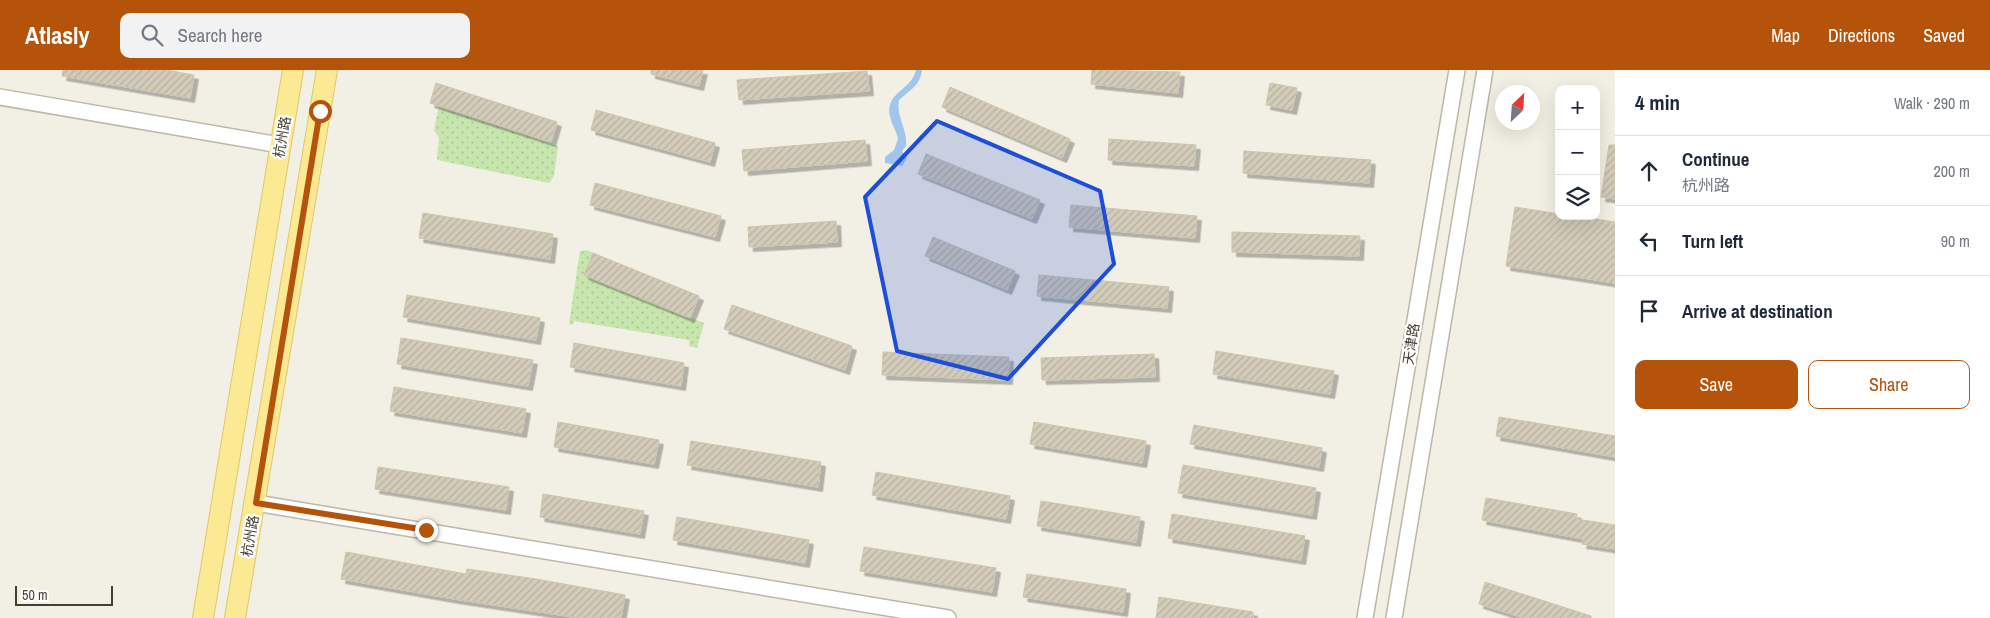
<!DOCTYPE html>
<html lang="en">
<head>
<meta charset="utf-8">
<style>
  :root { --surface:#fff; --page:#f2f2f3; --text:#1f2937; --muted:#747a83; --line:#e0e1e3; --accent:#b45309 }
  body { margin:0; font-family:"Archivo Narrow","Noto Sans SC",sans-serif; background:var(--page); color:var(--text) }
  .controls { position:absolute; right:15px; top:15px; display:grid; overflow:hidden; border-radius:10px; box-shadow:0 5px 20px #0002 }
  .controls button { width:45px; height:45px; display:grid; place-items:center; padding:0; border:0; border-bottom:1px solid var(--line); background:var(--surface); color:var(--text); font:25px sans-serif }
  .compass { position:absolute; left:1495px; top:15px; width:45px; height:45px; border-radius:50%; background:var(--surface); box-shadow:0 5px 20px #0002; rotate:25deg }
  .scale { position:absolute; left:15px; bottom:12px; width:98px; box-sizing:border-box; padding-left:5px; border:2px solid #433f34; border-top:0; font-size:14px; line-height:18px; white-space:nowrap; color:#433f34; -webkit-text-stroke:4px #fff; paint-order:stroke }
  .stop { position:absolute; width:15px; height:15px; margin:-11px; border:4px solid #b45309; border-radius:50%; background:#fff }
  .stop.end { background:#b45309; border-color:#fff; box-shadow:0 1px 5px #0008 }
  .list { margin:0; padding:0; list-style:none }
  h2 { display:flex; justify-content:space-between; align-items:center; height:65px; margin:0; padding:0 20px; font-size:21px }
  h2 small { font-size:16px; font-weight:400; color:var(--muted) }
  .list li { display:grid; grid-template-columns:32px 1fr auto; gap:15px; align-items:center; box-sizing:border-box; height:70px; padding:0 20px; border-top:1px solid var(--line) }
  .list b { display:block; font-size:19px; white-space:nowrap }
  .list p { margin:0; font-size:16px; white-space:nowrap; color:var(--muted) }
  .list em { font-size:16px; font-style:normal; color:var(--muted) }
  .actions { display:flex; gap:10px; padding:15px 20px }
  .actions a { flex:1; padding:11px 0; border:1px solid var(--accent); border-radius:10px; text-align:center; font-size:18px; color:var(--accent) }
  .actions .main { background:var(--accent); color:#fff }
  .icon { flex:none; width:28px; height:28px; fill:none; stroke:currentColor; stroke-width:2; stroke-linecap:round; stroke-linejoin:round }
  .map { position:relative; flex:none; width:1615px; height:548px; overflow:hidden }
  header { display:flex; align-items:center; gap:30px; box-sizing:border-box; height:70px; padding:0 25px; background:var(--accent); color:#fff }
  header strong { font-size:24px }
  nav { display:flex; gap:28px; margin-inline-start:auto; font-size:18px }
  .search { width:350px; height:45px; background:var(--page); display:flex; align-items:center; gap:12px; box-sizing:border-box; padding:0 18px; border-radius:10px; color:var(--muted); font-size:19px }
  main { display:flex }
  aside { flex:1; background:var(--surface) }
  .map>svg:first-child { display:block }
  .grass { fill:url(#grass-dots) }
  .water { fill:#a0c6ee }
  .building { fill:url(#building-hatch); stroke:#cdc4ad; filter:url(#shadow) }
  .lines { fill:none; stroke-linecap:round; stroke-linejoin:round }
  .minor-casing { stroke:#bdb7a7; stroke-width:18 }
  .major-casing { stroke:#e1c863; stroke-width:22 }
  .minor { stroke:#fff; stroke-width:15 }
  .major { stroke:#fce993; stroke-width:20 }
  .route { stroke:#b45309; stroke-width:6 }
  .marked { fill:#1d4ed8; fill-opacity:0.2; stroke:#1d4ed8; stroke-width:4; stroke-linejoin:round }
  .labels { text-anchor:middle; dominant-baseline:central; stroke-width:4.5; stroke-linejoin:round; paint-order:stroke }
  .street-label { font-size:14px; fill:#433f34; stroke:#fff }
</style>
</head>
<body>
<header>
<strong>Atlasly</strong>
<div class="search"><svg class="icon" aria-label="search" viewBox="0 0 24 24"><circle cx="10" cy="10" r="6"/><path d="M15 15l6 6"/></svg>Search here</div>
<nav><a>Map</a><a>Directions</a><a>Saved</a></nav>
</header>
<main>
<div class="map">
<svg width="1615" height="548" viewBox="0 0 1615 548">
  <defs>
    <pattern id="grass-dots" width="8" height="8" patternUnits="userSpaceOnUse" patternTransform="scale(1.25)"><rect width="8" height="8" fill="#c6e6ad"/><path d="M2 2h.1M6 6h.1" fill="none" stroke="#abc695" stroke-width="1.8" stroke-linecap="round"/></pattern>
    <pattern id="building-hatch" width="6" height="6" patternUnits="userSpaceOnUse" patternTransform="scale(1.25)"><rect width="6" height="6" fill="#d3ccba"/><path d="M-1 1l2-2M0 6l6-6M5 7l2-2" fill="none" stroke="#b6b0a0"/></pattern>
    <filter id="shadow"><feDropShadow dx="4.5" dy="4.5" stdDeviation="0" flood-color="#0004"/></filter>
  </defs>
  <rect width="100%" height="100%" fill="#f2efe4"/>
  <g class="grass">
    <path d="M439,36l119,40 -4,30 -5,7 -112,-23 2,-22 -5,-8z"/>
    <path d="M587,180l6,3 -9,22 120,48 -7,25 -8,-2v-6l-115,-19 -2,4 -3,-1 11,-73z"/>
  </g>
  <path class="water" d="M916,0h6c-2,16 -12,20 -23,30 -3,18 9,29 7,46l-4,5 5,7 -5,8 -17,-3v-6l9,-7 4,-11c-1,-7 -5,-12 -7,-19 -9,-28 20,-28 25,-50z"/>
  <g class="building">
    <path d="M63,0h103l28,5 -4,23 -128,-22z"/>
    <path d="M651,0h52l-4,16 -48,-12z"/>
    <path d="M1092,0l88,2 -2,21 -87,-9z"/>
    <path d="M867,1l2,20 -130,9 -2,-20z"/>
    <path d="M436,13l121,39 -6,20 -121,-39z"/>
    <path d="M1270,13l27,5 -5,22 -26,-5z"/>
    <path d="M950,17l120,52 -8,19 -120,-51z"/>
    <path d="M596,40l119,33 -5,19 -119,-32z"/>
    <path d="M1109,69l87,6 -2,21 -86,-6z"/>
    <path d="M865,70l2,21 -123,10 -2,-21z"/>
    <path d="M1609,75h6v54l-14,-2z"/>
    <path d="M1244,81l127,9 -2,23 -126,-10z"/>
    <path d="M926,84l114,46 -8,19 -114,-45z"/>
    <path d="M595,113l126,33 -6,21 -125,-32z"/>
    <path d="M1071,135l126,11 -2,22 -126,-11z"/>
    <path d="M1515,137l44,7v2h16l40,6v61l-109,-17z"/>
    <path d="M423,143l130,21 -3,25 -131,-21z"/>
    <path d="M836,151l1,21 -88,5 -1,-20z"/>
    <path d="M1232,162l128,4 -1,20 -127,-4z"/>
    <path d="M933,167l82,34 -8,19 -82,-34z"/>
    <path d="M593,183l106,43 -9,22 -106,-43z"/>
    <path d="M1039,205l130,12 -2,21 -130,-12z"/>
    <path d="M407,225l133,23 -4,22 -133,-23z"/>
    <path d="M732,235l120,41 -7,24 -121,-41z"/>
    <path d="M401,268l132,22 -5,26 -131,-22z"/>
    <path d="M574,273l110,20 -3,23 -111,-19z"/>
    <path d="M1216,281l118,20 -4,23 -117,-20z"/>
    <path d="M883,282l126,5 -1,23 -126,-5z"/>
    <path d="M1154,284l1,23 -113,3 -1,-22z"/>
    <path d="M394,317l132,22 -4,24 -132,-22z"/>
    <path d="M1499,347l116,19v21l-119,-21z"/>
    <path d="M558,352l101,18 -5,24 -100,-17z"/>
    <path d="M1034,352l112,19 -4,22 -112,-19z"/>
    <path d="M1194,355l128,23 -3,19 -129,-23z"/>
    <path d="M691,371l130,21 -3,25 -131,-22z"/>
    <path d="M1183,395l133,23 -4,27 -134,-22z"/>
    <path d="M378,397l131,20 -3,23 -131,-21z"/>
    <path d="M876,402l134,24 -4,23 -134,-24z"/>
    <path d="M543,424l101,17 -4,23 -100,-17z"/>
    <path d="M1486,428l91,16 -1,5 39,6v24l-33,-5 1,-5 -101,-19z"/>
    <path d="M1041,431l99,16 -4,25 -99,-16z"/>
    <path d="M1172,444l133,22 -4,24 -133,-22z"/>
    <path d="M677,447l132,23 -4,23 -132,-23z"/>
    <path d="M864,477l132,21 -4,24 -132,-21z"/>
    <path d="M346,482l120,22 1,-5 69,10 89,16 -4,23h-41l-126,-19 -113,-20z"/>
    <path d="M1027,504l99,15 -3,23 -100,-15z"/>
    <path d="M1485,512l106,34v2h-67l-45,-14z"/>
    <path d="M1159,527l94,15v6h-97z"/>
  </g>
  <g class="lines">
    <g class="minor-casing">
      <g id="minor">
        <path d="M0,27l280,48"/>
        <path d="M256,433l692,115"/>
        <path d="M1365,548l92,-548"/>
        <path d="M1394,548l91,-548"/>
      </g>
    </g>
    <g class="major-casing">
      <g id="major">
        <path d="M203,548l90,-548"/>
        <path d="M235,548l92,-548"/>
      </g>
    </g>
    <use href="#minor" class="minor"/>
    <use href="#major" class="major"/>
  </g>
  <g class="lines">
    <path class="route" d="M320,41l-64,392 170,27"/>
  </g>
  <path class="marked" d="M937,51l163,70 14,73 -106,115 -111,-28 -32,-154z"/>
  <g class="labels">
    <g class="street-label">
      <text transform="translate(282 67) rotate(-80)">杭州路</text>
      <text transform="translate(1411 274) rotate(-81)">天津路</text>
      <text transform="translate(250 466) rotate(-80)">杭州路</text>
    </g>
  </g>
</svg>
<div class="controls">
<button>+</button>
<button>−</button>
<button><svg class="icon" aria-label="layers" viewBox="0 0 24 24"><path d="M12 4l9 5-9 5-9-5zM3 14l9 5 9-5"/></svg></button>
</div>
<svg class="compass" viewBox="-18 -18 36 36"><path d="M0-13l5 13h-10z" fill="#e53935"/><path d="M0 13l5-13h-10z" fill="#747a83"/></svg>
<div class="scale">50 m</div>
<div class="stop" style="left:320px;top:41px"></div>
<div class="stop end" style="left:426px;top:460px"></div>
</div>
<aside>
<h2>4 min<small>Walk · 290 m</small></h2>
<ul class="list">
<li><svg class="icon" aria-label="ahead" viewBox="0 0 24 24"><path d="M12 20V5M6 11l6-6 6 6"/></svg><div><b>Continue</b><p>杭州路</p></div><em>200 m</em></li>
<li><svg class="icon" aria-label="left" viewBox="0 0 24 24"><path d="M17 20v-9H6M10 6l-5 5 5 5"/></svg><div><b>Turn left</b></div><em>90 m</em></li>
<li><svg class="icon" aria-label="arrive" viewBox="0 0 24 24"><path d="M6 21V4h12l-3 4 3 4H6"/></svg><div><b>Arrive at destination</b></div></li>
</ul>
<div class="actions"><a class="main">Save</a><a>Share</a></div>
</aside>
</main>
</body>
</html>
